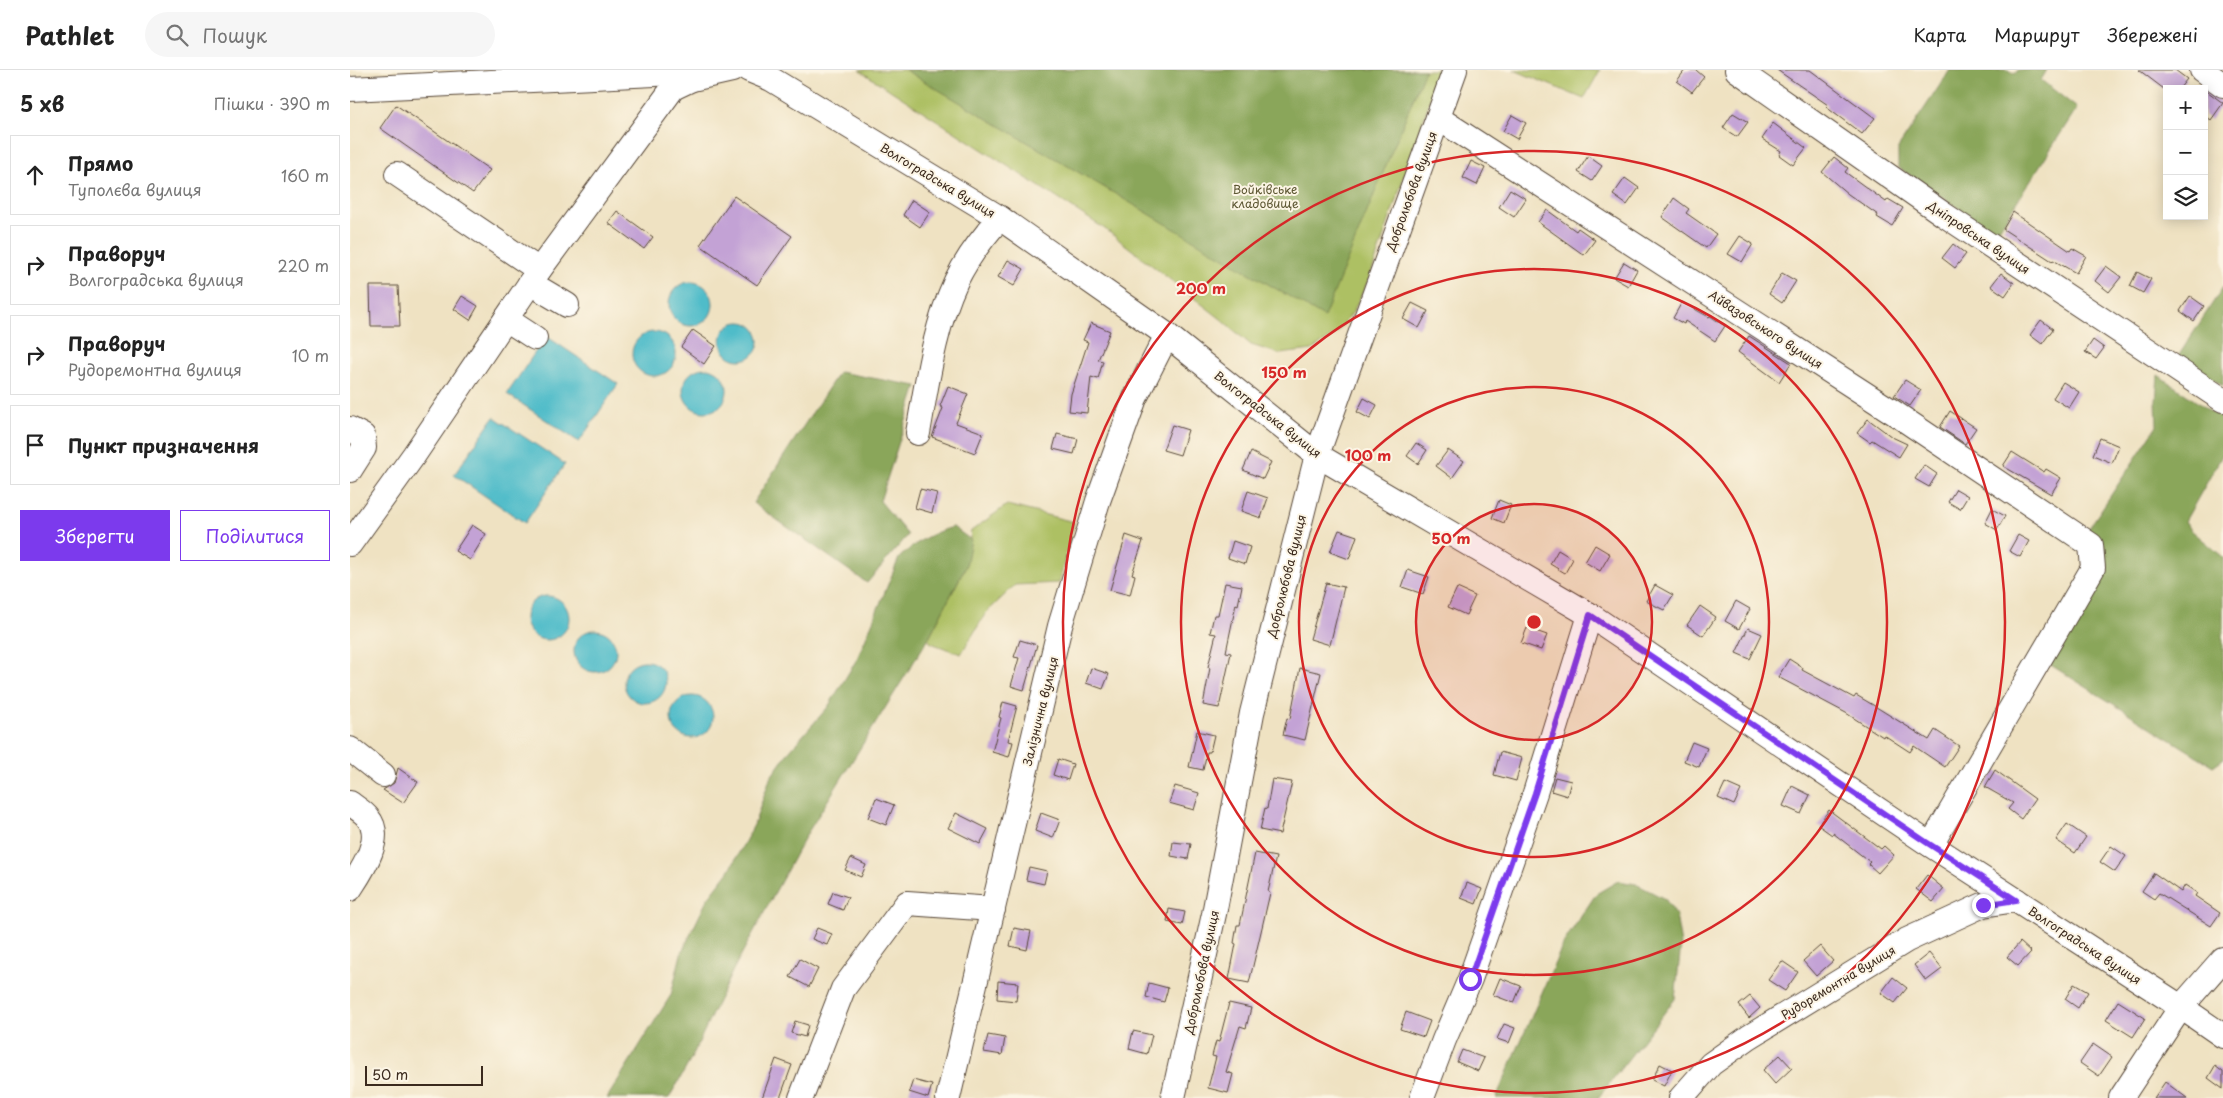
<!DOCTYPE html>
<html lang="uk">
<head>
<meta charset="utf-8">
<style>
  :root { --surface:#fff; --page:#f6f6f6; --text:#222; --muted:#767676; --line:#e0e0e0; --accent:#7c3aed }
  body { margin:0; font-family:"Playpen Sans",sans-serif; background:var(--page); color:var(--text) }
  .controls { position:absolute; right:15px; top:15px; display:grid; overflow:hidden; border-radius:0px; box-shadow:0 2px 12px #0003 }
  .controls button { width:45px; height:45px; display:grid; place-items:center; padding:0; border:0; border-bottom:1px solid var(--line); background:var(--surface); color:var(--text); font:25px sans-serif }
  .scale { position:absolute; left:15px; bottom:12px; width:118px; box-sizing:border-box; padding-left:5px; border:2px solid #3b2a1e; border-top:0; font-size:14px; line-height:18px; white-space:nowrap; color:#3b2a1e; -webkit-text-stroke:4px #fcf5e5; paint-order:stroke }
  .stop { position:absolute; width:15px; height:15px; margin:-11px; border:4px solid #7c3aed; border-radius:50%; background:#fff }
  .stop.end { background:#7c3aed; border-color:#fff; box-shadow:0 1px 5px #0008 }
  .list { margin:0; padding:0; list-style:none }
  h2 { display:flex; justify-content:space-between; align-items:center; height:65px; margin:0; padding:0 20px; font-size:21px }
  h2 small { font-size:16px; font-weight:400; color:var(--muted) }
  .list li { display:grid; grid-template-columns:32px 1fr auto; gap:15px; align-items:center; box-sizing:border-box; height:80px; margin:0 10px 10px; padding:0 10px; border:1px solid var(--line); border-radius:0px }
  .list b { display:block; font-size:19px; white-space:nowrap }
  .list p { margin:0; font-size:16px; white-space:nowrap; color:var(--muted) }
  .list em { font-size:16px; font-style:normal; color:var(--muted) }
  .actions { display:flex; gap:10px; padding:15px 20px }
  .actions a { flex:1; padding:11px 0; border:1px solid var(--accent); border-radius:0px; text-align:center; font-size:18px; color:var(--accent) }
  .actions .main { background:var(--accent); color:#fff }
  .icon { flex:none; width:28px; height:28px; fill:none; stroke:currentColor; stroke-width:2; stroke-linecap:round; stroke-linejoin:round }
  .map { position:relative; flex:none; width:1873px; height:1028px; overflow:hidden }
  header { display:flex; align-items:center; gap:30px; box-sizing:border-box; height:70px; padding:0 25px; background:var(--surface); border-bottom:1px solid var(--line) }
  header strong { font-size:24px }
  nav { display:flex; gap:28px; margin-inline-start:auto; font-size:18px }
  .search { width:350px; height:45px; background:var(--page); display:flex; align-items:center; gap:12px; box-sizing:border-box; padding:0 18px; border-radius:28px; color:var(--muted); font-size:19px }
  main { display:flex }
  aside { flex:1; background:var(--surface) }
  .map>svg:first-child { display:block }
  .green { fill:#adc064; stroke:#747541 }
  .forest { fill:#8aa65a; stroke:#62683c }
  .water { fill:#4fbcc9; stroke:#457374 }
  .building { fill:#c3a2d5 }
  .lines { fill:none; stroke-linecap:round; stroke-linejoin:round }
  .minor-casing { stroke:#564637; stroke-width:26 }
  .minor { stroke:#fff; stroke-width:24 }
  .route { stroke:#7c3aed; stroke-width:6 }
  .ring { fill:none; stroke:#d62828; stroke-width:2.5 }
  .labels { text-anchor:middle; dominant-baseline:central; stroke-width:4; stroke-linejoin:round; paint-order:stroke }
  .street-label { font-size:12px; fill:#3b2a1e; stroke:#fcf5e5 }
  .park-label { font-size:12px; fill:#5d5733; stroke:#fcf5e5 }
  .centre { fill:#d62828; stroke:#fcf5e5; stroke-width:2.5 }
  .ring-label { font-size:15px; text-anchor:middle; font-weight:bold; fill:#d62828; stroke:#fcf5e5; stroke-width:4; stroke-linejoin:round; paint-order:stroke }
</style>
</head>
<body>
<header>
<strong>Pathlet</strong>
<div class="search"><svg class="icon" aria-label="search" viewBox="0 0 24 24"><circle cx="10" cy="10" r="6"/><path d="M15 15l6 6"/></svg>Пошук</div>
<nav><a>Карта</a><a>Маршрут</a><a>Збережені</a></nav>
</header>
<main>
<aside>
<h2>5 хв<small>Пішки · 390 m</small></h2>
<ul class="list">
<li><svg class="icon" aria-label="ahead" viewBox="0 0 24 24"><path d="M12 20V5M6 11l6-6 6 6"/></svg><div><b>Прямо</b><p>Туполєва вулиця</p></div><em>160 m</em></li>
<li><svg class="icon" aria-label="right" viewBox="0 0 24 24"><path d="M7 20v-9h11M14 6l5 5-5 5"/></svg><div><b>Праворуч</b><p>Волгоградська вулиця</p></div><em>220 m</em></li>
<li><svg class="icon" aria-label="right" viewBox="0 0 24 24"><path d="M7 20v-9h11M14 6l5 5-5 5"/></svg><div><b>Праворуч</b><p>Рудоремонтна вулиця</p></div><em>10 m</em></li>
<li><svg class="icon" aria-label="arrive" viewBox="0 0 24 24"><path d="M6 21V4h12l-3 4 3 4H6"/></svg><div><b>Пункт призначення</b></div></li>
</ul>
<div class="actions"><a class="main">Зберегти</a><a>Поділитися</a></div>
</aside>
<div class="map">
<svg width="1873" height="1028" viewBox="0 0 1873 1028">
  <rect width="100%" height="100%" fill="#fcf5e5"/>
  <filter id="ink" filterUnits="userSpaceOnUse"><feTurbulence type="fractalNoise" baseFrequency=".02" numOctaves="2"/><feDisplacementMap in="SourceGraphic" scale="10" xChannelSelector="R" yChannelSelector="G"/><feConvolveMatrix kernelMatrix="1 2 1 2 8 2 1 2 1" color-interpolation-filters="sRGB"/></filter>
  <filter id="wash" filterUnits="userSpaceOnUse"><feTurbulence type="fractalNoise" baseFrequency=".0096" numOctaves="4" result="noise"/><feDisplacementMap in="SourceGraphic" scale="20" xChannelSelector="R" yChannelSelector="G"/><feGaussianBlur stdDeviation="1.12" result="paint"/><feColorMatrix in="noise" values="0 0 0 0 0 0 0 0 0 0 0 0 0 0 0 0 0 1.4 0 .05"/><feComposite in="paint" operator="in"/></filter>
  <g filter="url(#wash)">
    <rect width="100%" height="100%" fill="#efe2c2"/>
    <g class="green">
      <path d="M509,0h581l-70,207 -17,35 -17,22 -24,16 -32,4 -29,-9 -30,-26 -116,-90z"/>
      <path d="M1164,0h86l-16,29z"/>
      <path d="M657,435l67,17 -15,61 -44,2 -29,28 -25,41 -30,-11 -3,-4 38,-73 5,-35z"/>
    </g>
    <g class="forest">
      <path d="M555,0h520l-101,247z"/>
      <path d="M1600,0h59l6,4 3,-4h29l-6,10 36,28 -81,126 -98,-67v-19z"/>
      <path d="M1873,217v99l-44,-31z"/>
      <path d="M489,302l78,14 -37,115 28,34 -41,48 -114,-80z"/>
      <path d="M1808,305l65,45v34l-38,67 6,9 32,27v202l-10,7 -164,-102 39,-61 14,-32 -15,-40 70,-105 -1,-25z"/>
      <path d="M603,457l18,13 -5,26 -38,73 -123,198 -72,133 -43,91 -21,37h-62l64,-103 10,-41 27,-56 21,-27 25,-46 16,-47 20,-28 38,-43 29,-48 42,-101c17,-16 32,-25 54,-31z"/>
      <path d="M1268,811l18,3 29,15 11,16 5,30 -6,54 -77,99h-102l68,-156 32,-48z"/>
    </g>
    <g class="water">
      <circle cx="341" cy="234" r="22"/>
      <circle cx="390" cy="271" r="19"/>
      <circle cx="304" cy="284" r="22"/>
      <path d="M196,266l72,48 -39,58 -72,-48z"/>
      <circle cx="355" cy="320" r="22"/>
      <path d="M144,347l71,47 -40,59 -71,-48z"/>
      <circle cx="197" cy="548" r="22"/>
      <circle cx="245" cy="581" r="21"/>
      <circle cx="295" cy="612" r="21"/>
      <circle cx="342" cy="647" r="21"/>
    </g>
    <g id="blocks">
      <g class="building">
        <path d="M1335,0h11l8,7 -12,15 -15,-11z"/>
        <path d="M1427,0h33l65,48 -13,16 -36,-27 2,-2z"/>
        <path d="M1789,0h36l12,9 -8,10h-15z"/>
        <path d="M1854,19l19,14 -12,17 -7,-5z"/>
        <path d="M46,35l94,65 -17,23 -93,-65z"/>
        <path d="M1383,43l15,9 -11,15 -14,-9z"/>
        <path d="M1162,45l14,8 -9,16 -14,-8z"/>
        <path d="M1423,53l33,25 -13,17 -14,-10 2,-4 -19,-12z"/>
        <path d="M1238,86l14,10 -10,15 -14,-9z"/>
        <path d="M1484,87l14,11 -3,4 41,30 2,-3 15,9 -11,18 -15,-9 1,-2 -30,-21 -26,-22z"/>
        <path d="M1121,91l14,7 -8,17 -14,-7z"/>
        <path d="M1275,108l14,10 -12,17 -14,-10z"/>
        <path d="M1160,119l16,10 -12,18 -15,-10z"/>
        <path d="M384,126l58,40 -35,49 -57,-40z"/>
        <path d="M1324,128l15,11 -3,4 30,21 -10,14 -44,-31z"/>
        <path d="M562,130l18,12 -10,15 -17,-12z"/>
        <path d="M1197,140l29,21 2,-3 17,12 -11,15 -46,-33z"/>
        <path d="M267,141l36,26 -9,12 -36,-26z"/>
        <path d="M1663,142l57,39 2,-3 14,8 -10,17 -23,-13 -1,1 -49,-32z"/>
        <path d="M1390,166l13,8 -11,18 -14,-8z"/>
        <path d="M1603,174l13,10 -11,14 -13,-10z"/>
        <path d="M658,190l16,9 -10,17 -16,-9z"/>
        <path d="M1274,192l13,8 -9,16 -14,-8z"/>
        <path d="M1756,196l15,11 -12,15 -14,-11z"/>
        <path d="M1787,202l14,7 -8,14 -13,-7z"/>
        <path d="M1432,203l14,8 -14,22 -13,-9z"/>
        <path d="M1651,203l13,10 -9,13 -14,-10z"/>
        <path d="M20,216h28l2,40h-29z"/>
        <path d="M112,226l16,10 -8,14 -16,-11z"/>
        <path d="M1840,226l14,10 -10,15 -14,-10z"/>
        <path d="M1332,232l27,15 1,-1 15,10 -10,15 -30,-20 -1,3 -11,-6z"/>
        <path d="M1062,233l16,8 -9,17 -16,-9z"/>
        <path d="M1691,250l12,9 -11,15 -12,-9z"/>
        <path d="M741,253l19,8 -12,29 5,1 -5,18 -7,-2 -4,36 -18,-2 2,-17 17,-52 -5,-2z"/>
        <path d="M343,260l23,16 -12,18 -23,-17z"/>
        <path d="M1399,266l42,27 -12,19 -41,-30z"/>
        <path d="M1743,270l11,8 -8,11 -11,-7z"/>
        <path d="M1555,310l16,10 -11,16 -16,-10z"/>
        <path d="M1713,312l16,10 -10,16 -16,-10z"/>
        <path d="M598,316l20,8 -12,29 27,10 -8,20 -43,-16 11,-29 -3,-2z"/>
        <path d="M1014,328l13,7 -7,14 -13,-7z"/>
        <path d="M1600,341l26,17 -11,16 -25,-17z"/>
        <path d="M1518,349l24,18 15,7 -8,13 -27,-17 -2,2 -13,-9z"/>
        <path d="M822,355l16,5 -8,25 -17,-5z"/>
        <path d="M707,364l21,5 -4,15 -21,-5z"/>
        <path d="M1750,368l19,8 -7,17 -19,-8z"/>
        <path d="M1066,373l11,7 -9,14 -11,-8z"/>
        <path d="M1098,380l16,11 -12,17 -16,-12z"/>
        <path d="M901,382l20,10 -8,17 -20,-9z"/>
        <path d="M1662,382l32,20 2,-3 15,9 -10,16 -48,-28z"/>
        <path d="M1574,395l13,9 -8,13 -14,-8z"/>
        <path d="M570,419l17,4 -5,20 -17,-5z"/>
        <path d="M1606,419l12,7 -8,13 -12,-7z"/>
        <path d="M898,421l20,7 -7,20 -20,-7z"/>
        <path d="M1149,430l12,5 -7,18 -12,-5z"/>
        <path d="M1642,439l13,7 -8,14 -12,-7z"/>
        <path d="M122,455l14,9 -16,26 -15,-9z"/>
        <path d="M989,460l18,6 -8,23 -19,-7z"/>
        <path d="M776,465l17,6 -11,33 3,1 -5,20 -20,-5z"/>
        <path d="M1668,465l11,6 -9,16 -11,-6z"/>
        <path d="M883,471l17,6 -5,17 -17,-6z"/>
        <path d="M1245,475l15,9 -10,17 -15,-9z"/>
        <path d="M1208,480l15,9 -8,14 -15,-9z"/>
        <path d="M1058,500l21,7 -6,17 -21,-7z"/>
        <path d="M875,513l17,3 -4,19 -2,-1 -10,48 5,1 -12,55 -16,-3 7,-37 -2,-1 8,-33 -6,-1 4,-18h4z"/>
        <path d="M976,513l18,4 -14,58 -20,-6z"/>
        <path d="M1305,515l18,10 -9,15 -18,-9z"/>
        <path d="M1107,518l18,8 -9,19 -18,-8z"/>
        <path d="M1386,531l14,8 -11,20 -14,-8z"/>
        <path d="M1350,536l16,11 -13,19 -16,-11z"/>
        <path d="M1177,558l20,7 -6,15 -20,-7z"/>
        <path d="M1398,558l14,6 -12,25 -14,-6z"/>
        <path d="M670,570l17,5 -13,45 -13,-4 8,-28 -5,-1z"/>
        <path d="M1439,589l14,9 -1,2 52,28 2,-3 17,10 56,35 6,-10 24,16 -14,21 -31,-21 -4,6 -26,-17 -1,2 -37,-24 -68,-36z"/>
        <path d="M741,598l18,6 -6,15 -17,-6z"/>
        <path d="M950,598l21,5 -16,67 -22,-5 4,-17 3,1z"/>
        <path d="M653,632l14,4 -9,35 5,1 -4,15 -17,-5 9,-34 -2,-1z"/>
        <path d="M847,661l17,4 -4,17h-3l-4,18 -14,-3z"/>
        <path d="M1342,672l15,6 -8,19 -15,-6z"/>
        <path d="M1150,682l22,6 -6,23 -22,-6z"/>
        <path d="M708,689l15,5 -5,16 -15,-5z"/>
        <path d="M48,698l20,14 -15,21 -20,-13 11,-7z"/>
        <path d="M1645,700l40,29 -14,20 -13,-10 5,-6 -28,-16z"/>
        <path d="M1205,707l16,4 -4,15 -16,-5z"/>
        <path d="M922,709l20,3 -12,52 -20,-4 5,-22 2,1z"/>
        <path d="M1375,713l16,7 -7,15 -16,-7z"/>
        <path d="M825,716l24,7 -5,17 -25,-7z"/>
        <path d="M1442,716l18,9 -9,19 -18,-8z"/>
        <path d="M526,728l18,7 -8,20 -18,-7z"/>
        <path d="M1479,740l52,39 3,-3 10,9 -16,18 -10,-9 2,-2 -37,-29 -1,2 -14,-10z"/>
        <path d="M606,743l32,16 -8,15 -32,-16z"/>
        <path d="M691,743l19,7 -7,18 -18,-7z"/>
        <path d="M1717,754l19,13 -11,16 -19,-13z"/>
        <path d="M823,772l18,2 -3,15 -17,-3z"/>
        <path d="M1761,776l15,10 -11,16 -15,-10z"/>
        <path d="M905,783l21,4 -8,35 2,1 -21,90 -20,-4 7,-35 -2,-1 3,-18h3z"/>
        <path d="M501,788l15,7 -5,12 -16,-7z"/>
        <path d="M679,797l18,4 -3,13 -18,-4z"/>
        <path d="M1804,803l27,19 4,-7 12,8 -2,3 25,17 -9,13 -52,-33 -5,6 -12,-8z"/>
        <path d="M1577,805l17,14 -11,13 -17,-13z"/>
        <path d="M1117,813l15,6 -6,15 -15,-6z"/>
        <path d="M483,822l15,5 -5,13 -15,-6z"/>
        <path d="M819,839l16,3 -3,13 -15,-3z"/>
        <path d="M467,858l15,6 -5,11 -15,-6z"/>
        <path d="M664,858l17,3 -4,19 -17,-4z"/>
        <path d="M1670,872l11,10 -13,14 -11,-9z"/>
        <path d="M1470,876l13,15 -17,15 -13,-15z"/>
        <path d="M1579,883l13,16 -16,12 -12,-16z"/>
        <path d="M450,889l18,10 -9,18 -19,-10z"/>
        <path d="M1432,891l16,11 -13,19 -17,-11z"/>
        <path d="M1543,907l14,11 -12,15 -14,-10z"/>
        <path d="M1150,908l21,8 -7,17 -21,-8z"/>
        <path d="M648,911l20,2 -2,18 -19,-2z"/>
        <path d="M799,913l19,5 -4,14 -18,-5z"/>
        <path d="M1724,914l14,8 -10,16 -13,-9z"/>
        <path d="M1400,926l10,12 -11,10 -10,-13z"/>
        <path d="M1768,931l27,17 -12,19 -27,-17z"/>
        <path d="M879,933l22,5 -5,20 -6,-2 -14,46 7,2 -5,19 -20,-5 8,-31 -4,-1 4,-15 3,1z"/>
        <path d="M1056,942l24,9 -6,16 -24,-8z"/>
        <path d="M445,951l13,4 -3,12 -14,-4z"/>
        <path d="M1154,954l11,4 -6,15 -12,-4z"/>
        <path d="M783,961l19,4 -5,19 -18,-5z"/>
        <path d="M638,965l17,3 -3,17 -18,-3z"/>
        <path d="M1743,974l19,13 -13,19 -19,-13z"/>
        <path d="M1112,980l22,8 -6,13 -21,-9z"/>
        <path d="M1430,985l12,13 -17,16 -12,-14z"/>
        <path d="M426,989l16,6 -12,33h-18z"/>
        <path d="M1310,994l12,6 -8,16 -12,-6z"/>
        <path d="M1865,996l8,6v17l-15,-11z"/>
        <path d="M563,1010l19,5 -4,13 -19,-6z"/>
        <path d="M1815,1012l22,16h-33z"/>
      </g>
    </g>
  </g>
  <g filter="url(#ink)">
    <use href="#blocks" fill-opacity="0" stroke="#564637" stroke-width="1"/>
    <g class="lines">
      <g class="minor-casing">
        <g id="minor">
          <path d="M399,0l22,9 229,139 167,117 150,120 273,160 336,227 255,165 42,29"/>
          <path d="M1387,0l206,144 280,186"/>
          <path d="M1852,0l21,15"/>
          <path d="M0,19l325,-16 17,6"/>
          <path d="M1088,48l455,294 198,133 2,23 -162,277"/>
          <path d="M47,104l142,96"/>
          <path d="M180,213l37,22"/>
          <path d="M156,249l29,19"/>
          <path d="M0,359l13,7 1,12 -14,22"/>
          <path d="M568,363c9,-50 16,-105 38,-152 11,-23 27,-44 44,-63"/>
          <path d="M0,474l64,-89 123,-182 136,-185 19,-9 40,-9"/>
          <path d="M0,679l33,26"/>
          <path d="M0,733c6,5 14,9 18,15 17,20 -7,54 -18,71"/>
          <path d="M451,1028l42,-109 64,-86 86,6"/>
          <path d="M598,1028l112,-472 38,-125 37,-103 32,-63"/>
          <path d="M823,1028l41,-184 38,-201 65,-258 138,-385"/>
          <path d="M1072,1028l22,-58 26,-61 65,-186 55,-178"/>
          <path d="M1331,1028l30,-34 38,-27 158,-97 76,-35 33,-5"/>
          <path d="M1771,1028l60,-91 42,-48"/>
        </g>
      </g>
      <use href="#minor" class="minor"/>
    </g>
  </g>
  <g class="lines" filter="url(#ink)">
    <path class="route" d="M1120,909l65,-186 55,-178 336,227 90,58 -33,5"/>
  </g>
  <circle cx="1184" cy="552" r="118" fill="#d62828" fill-opacity=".12"/>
  <g class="ring">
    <circle cx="1184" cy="552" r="118"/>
    <circle cx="1184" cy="552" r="235"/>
    <circle cx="1184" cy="552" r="353"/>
    <circle cx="1184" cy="552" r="471"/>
  </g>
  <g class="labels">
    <g class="street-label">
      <text transform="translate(588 110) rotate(31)">Волгоградська вулиця</text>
      <text transform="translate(1061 121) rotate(-70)">Добролюбова вулиця</text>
      <text transform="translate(1629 167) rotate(34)">Дніпровська вулиця</text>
      <text transform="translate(1416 259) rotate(33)">Айвазовського вулиця</text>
      <text transform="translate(918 344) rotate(38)">Волгоградська вулиця</text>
      <text transform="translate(936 506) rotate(-76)">Добролюбова вулиця</text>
      <text transform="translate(690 641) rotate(-76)">Залізнична вулиця</text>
      <text transform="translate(1735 875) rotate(33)">Волгоградська вулиця</text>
      <text transform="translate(851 902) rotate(-78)">Добролюбова вулиця</text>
      <text transform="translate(1488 912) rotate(-31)">Рудоремонтна вулиця</text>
    </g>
    <g class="park-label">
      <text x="915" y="119">Войківське<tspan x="915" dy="14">кладовище</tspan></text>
    </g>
  </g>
  <circle cx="1184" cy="552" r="8" class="centre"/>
  <g class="ring-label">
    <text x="851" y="224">200 m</text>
    <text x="934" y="308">150 m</text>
    <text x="1018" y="391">100 m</text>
    <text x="1101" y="474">50 m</text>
  </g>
</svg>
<div class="controls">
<button>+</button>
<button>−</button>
<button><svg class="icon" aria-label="layers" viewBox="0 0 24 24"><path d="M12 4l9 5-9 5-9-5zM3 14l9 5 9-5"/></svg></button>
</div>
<div class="scale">50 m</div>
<div class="stop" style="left:1120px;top:909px"></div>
<div class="stop end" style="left:1633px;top:835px"></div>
</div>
</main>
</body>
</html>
